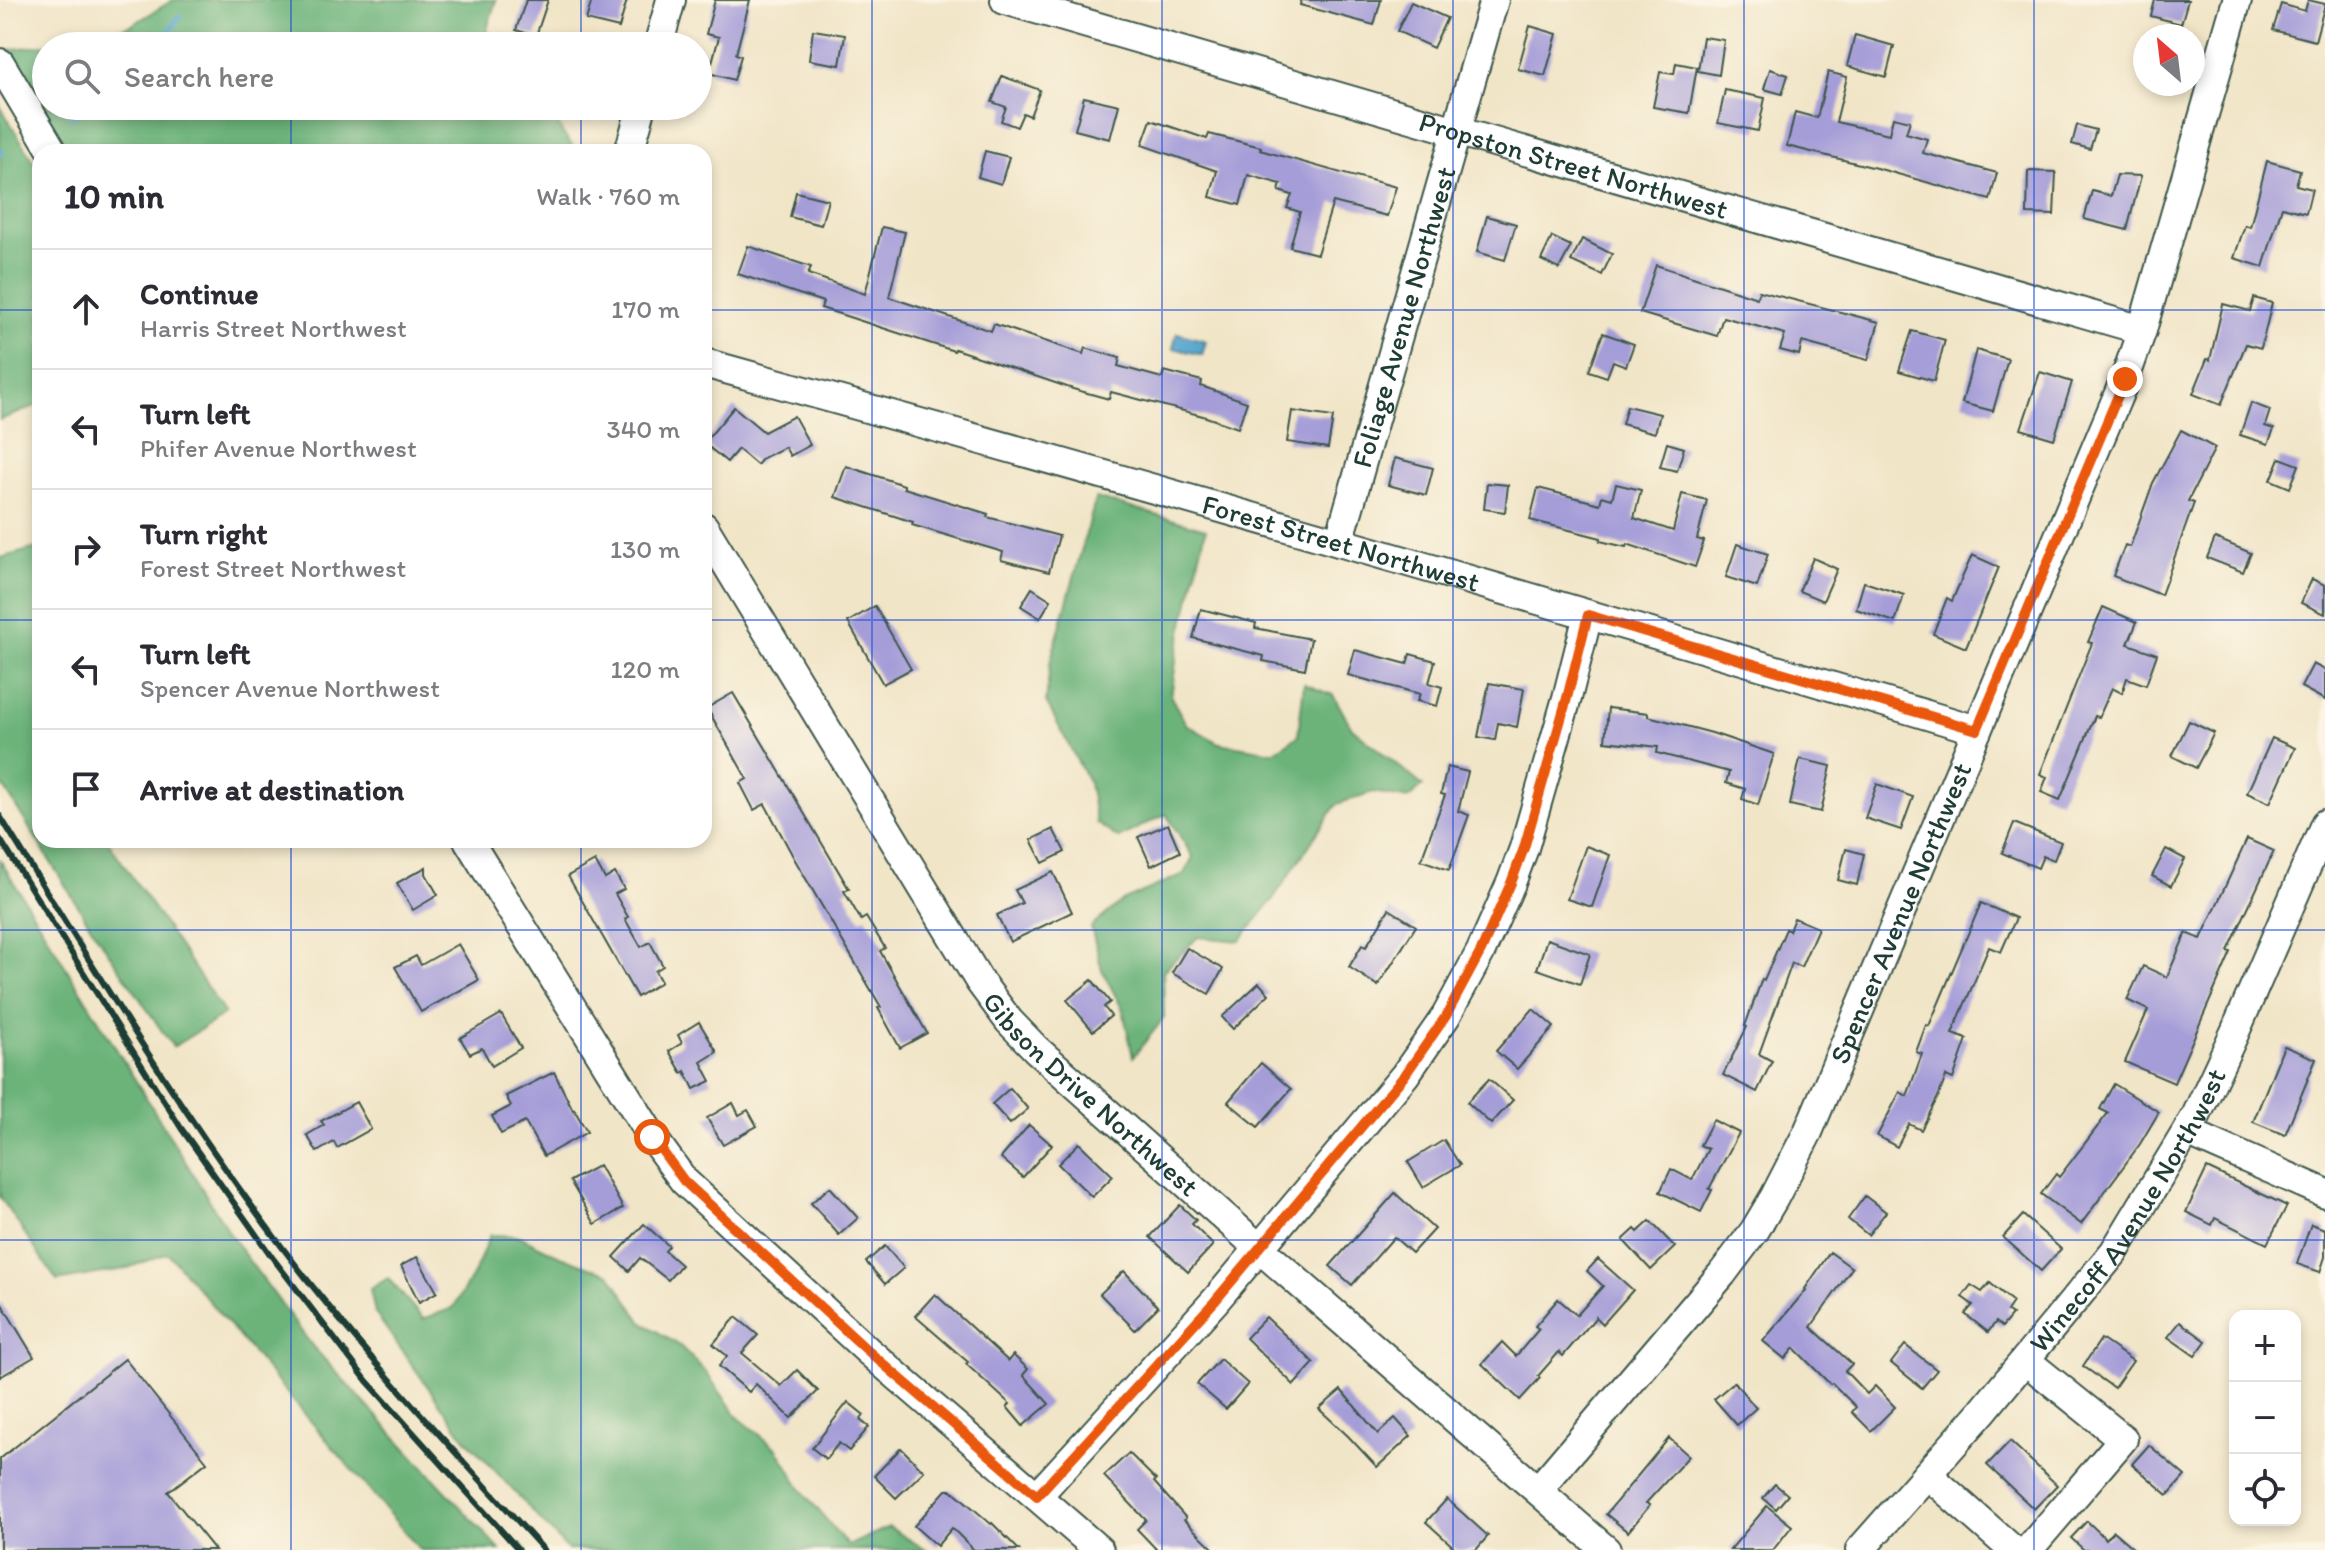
<!DOCTYPE html>
<html lang="en">
<head>
<meta charset="utf-8">
<style>
  :root { --surface:#fff; --page:#f2f2f3; --text:#2b2b33; --muted:#7c7c81; --line:#e1e1e2 }
  body { margin:0; font-family:Itim,sans-serif; background:var(--page); color:var(--text) }
  .controls { position:absolute; right:24px; bottom:24px; display:grid; overflow:hidden; border-radius:16px; box-shadow:0 4px 12px #0003 }
  .controls button { width:72px; height:72px; display:grid; place-items:center; padding:0; border:0; border-bottom:2px solid var(--line); background:var(--surface); color:var(--text); font:40px sans-serif }
  .compass { position:absolute; left:2133px; top:24px; width:72px; height:72px; border-radius:50%; background:var(--surface); box-shadow:0 4px 12px #0003; rotate:332deg }
  .stop { position:absolute; width:24px; height:24px; margin:-18px; border:6px solid #ea580c; border-radius:50%; background:#fff }
  .stop.end { background:#ea580c; border-color:#fff; box-shadow:0 2px 8px #0008 }
  .list { margin:0; padding:0; list-style:none }
  h2 { display:flex; justify-content:space-between; align-items:center; height:104px; margin:0; padding:0 32px; font-size:34px }
  h2 small { font-size:26px; font-weight:400; color:var(--muted) }
  .list li { display:grid; grid-template-columns:52px 1fr auto; gap:24px; align-items:center; box-sizing:border-box; height:120px; padding:0 32px; border-top:2px solid var(--line) }
  .list b { display:block; font-size:30px; white-space:nowrap }
  .list p { margin:0; font-size:26px; white-space:nowrap; color:var(--muted) }
  .list em { font-size:26px; font-style:normal; color:var(--muted) }
  .icon { flex:none; width:44px; height:44px; fill:none; stroke:currentColor; stroke-width:2; stroke-linecap:round; stroke-linejoin:round }
  .map { position:relative; flex:none; width:2325px; height:1550px; overflow:hidden }
  .search { position:absolute; background:var(--surface); box-shadow:0 4px 12px #0003; left:32px; top:32px; width:680px; height:88px; display:flex; align-items:center; gap:20px; box-sizing:border-box; padding:0 28px; border-radius:44px; color:var(--muted); font-size:30px }
  .panel { position:absolute; background:var(--surface); box-shadow:0 4px 12px #0003; left:32px; top:144px; width:680px; height:704px; border-radius:24px }
  .map>svg:first-child { display:block }
  .forest { fill:#6cb37a; stroke:#467857; stroke-width:2 }
  .water { fill:#53a4cd; stroke:#397080; stroke-width:2 }
  .lines { fill:none; stroke-linecap:round; stroke-linejoin:round }
  .stream { stroke:#53a4cd; stroke-width:6 }
  .building { fill:#a59dd8 }
  .minor-casing { stroke:#3e564a; stroke-width:32 }
  .minor { stroke:#fff; stroke-width:28 }
  .rail { stroke:#1f3d34; stroke-width:6 }
  .route { stroke:#ea580c; stroke-width:10 }
  .grid { fill:none; stroke:#1d4ed8; stroke-width:2; stroke-opacity:0.55 }
  .labels { text-anchor:middle; dominant-baseline:central; stroke-width:7; stroke-linejoin:round; paint-order:stroke }
  .street-label { font-size:28px; fill:#1f3d34; stroke:#fcf5e5 }
</style>
</head>
<body>
<div class="map">
<svg width="2325" height="1550" viewBox="0 0 2325 1550">
  <rect width="100%" height="100%" fill="#fcf5e5"/>
  <filter id="ink" filterUnits="userSpaceOnUse"><feTurbulence type="fractalNoise" baseFrequency=".0125" numOctaves="2"/><feDisplacementMap in="SourceGraphic" scale="16" xChannelSelector="R" yChannelSelector="G"/><feConvolveMatrix kernelMatrix="1 2 1 2 8 2 1 2 1" color-interpolation-filters="sRGB"/></filter>
  <filter id="wash" filterUnits="userSpaceOnUse"><feTurbulence type="fractalNoise" baseFrequency=".006" numOctaves="4" result="noise"/><feDisplacementMap in="SourceGraphic" scale="32" xChannelSelector="R" yChannelSelector="G"/><feGaussianBlur stdDeviation="1.8" result="paint"/><feColorMatrix in="noise" values="0 0 0 0 0 0 0 0 0 0 0 0 0 0 0 0 0 1.4 0 .05"/><feComposite in="paint" operator="in"/></filter>
  <g filter="url(#wash)">
    <rect width="100%" height="100%" fill="#f1e5c7"/>
    <g class="forest">
      <path d="M173,0h323l-14,46h-436v60h509l-2,7 9,19 15,20h-509l-61,-102 80,-11 45,-14z"/>
      <path d="M0,106l40,66v232l-40,16z"/>
      <path d="M1096,498l110,31 -29,124 -6,44 15,27 33,19 54,9 25,-16 6,-52 29,11 19,33 71,58 -15,13 -35,-7 -36,12 -66,98 -31,39 -42,-4 -35,34 1,47 -31,39 -10,-47 -21,-40 -11,-43 31,-26 62,-27 9,-17 -27,-43 -48,24 -22,-15 -7,-40 -43,-81 4,-39z"/>
      <path d="M40,547v293h67l118,174 -52,33 -78,-114 -95,-152v-223z"/>
      <path d="M0,860l233,379 80,108 187,203h-80l-252,-297 -43,16 -68,12 -57,-84z"/>
      <path d="M490,1235l29,1 43,21 48,17 31,47 39,25 24,24 35,48 38,31 27,44 44,53 41,-19 37,23h-358l-104,-113 -89,-124 -5,-24 18,-11 35,41 30,-11 22,-37z"/>
    </g>
    <path class="water" d="M1177,333l29,8 -4,14 -29,-7z"/>
    <g class="lines">
      <g class="stream">
        <path d="M159,46l21,-30"/>
        <path d="M72,117l15,-11"/>
        <path d="M0,154l2,-2"/>
      </g>
    </g>
    <g id="blocks">
      <g class="building">
        <path d="M526,0h22l-12,36 -20,-6z"/>
        <path d="M592,0h35l-8,28 -33,-8z"/>
        <path d="M715,0h35l-14,54 5,2 -7,24 -25,-7 10,-36 -13,-3z"/>
        <path d="M1301,0h80l-7,25 -74,-20z"/>
        <path d="M2155,0h33l-7,24 -30,-8z"/>
        <path d="M2308,0l17,4 -10,37 -42,-11 8,-26 24,7z"/>
        <path d="M1411,2l36,16 -14,30 -36,-17z"/>
        <path d="M1530,26l27,8 -12,42 -27,-7z"/>
        <path d="M813,30l32,5 -5,30 -31,-5z"/>
        <path d="M1855,35l39,11 -8,31 -39,-11z"/>
        <path d="M1703,37l21,3 -5,35 -21,-4z"/>
        <path d="M1676,63l21,4 -8,46 -36,-6 7,-35 14,2z"/>
        <path d="M1770,69l18,6 -6,19 -18,-5z"/>
        <path d="M1828,72l19,5 -11,45 53,12 4,-17 17,4 -4,12 21,6 -4,14 74,20 -7,27 -110,-31 -93,-23 8,-34 22,6z"/>
        <path d="M1002,76l38,14 -10,26 -7,-3 -6,14 -16,-6 5,-14 -14,-5z"/>
        <path d="M1725,90l40,8 -7,33 -40,-8z"/>
        <path d="M1084,97l35,8 -9,34 -35,-9z"/>
        <path d="M1151,120l56,19 2,-5 52,13 -1,3 95,27 1,-1 40,11 -9,29 -54,-14 -16,52 -27,-7 10,-35 -13,-4 5,-13 -13,-4 2,-7 -33,-9 -8,30 -30,-8 7,-26 -75,-26z"/>
        <path d="M2077,125l19,5 -6,19 -18,-5z"/>
        <path d="M985,151l24,6 -8,27 -23,-7z"/>
        <path d="M2267,161l33,9 -4,15 16,4 -6,24 -24,-6 -19,60 -29,-9 11,-33 5,2z"/>
        <path d="M2028,171l28,1 -2,43 -27,-1z"/>
        <path d="M2117,175l24,1 -14,54 -43,-11 8,-28 19,5z"/>
        <path d="M796,192l32,8 -7,25 -31,-8z"/>
        <path d="M1487,216l29,8 -11,36 -28,-8z"/>
        <path d="M882,227l23,5 -16,65 102,34 3,-7 89,30 2,-6 35,10 -2,8 44,12 2,-7 38,10 -1,5 46,16 -9,26 -35,-12 -92,-24 -2,7 -36,-10 -118,-40 -1,2 -133,-43 2,-6 -85,-28 10,-28 63,21 -3,7 57,20z"/>
        <path d="M1552,237l19,9 -12,23 -18,-9z"/>
        <path d="M1582,239l30,15 -10,21 -31,-14z"/>
        <path d="M1656,265l101,33 2,-7 120,31 -11,38 -66,-18 -3,13 -19,-5 5,-16 -62,-17 -6,19 -77,-23z"/>
        <path d="M2254,298l18,5 -11,45 -15,-4 -25,61 -28,-11 14,-35 3,1 13,-56 27,7z"/>
        <path d="M1912,331l33,9 -11,41 -35,-10z"/>
        <path d="M1603,333l31,11 -8,22 -13,-5 -6,16 -18,-6z"/>
        <path d="M1976,350l32,9 -15,52 -31,-8z"/>
        <path d="M2040,372l32,10 -18,57 -33,-10z"/>
        <path d="M2251,403l19,7 -5,16 9,3 -6,15 -28,-9z"/>
        <path d="M1627,406l33,8 -5,19 -33,-9z"/>
        <path d="M734,407l30,25 30,-16 16,29 -20,11 -5,-9 -22,11 -6,7 -19,-16 -11,13 -23,-19z"/>
        <path d="M1292,411l41,6 -5,31 -41,-6z"/>
        <path d="M2181,430l34,18 -27,53 6,2 -33,92 -48,-19 12,-31 5,2 23,-64z"/>
        <path d="M1667,443l17,5 -7,23 -17,-4z"/>
        <path d="M1395,458l38,10 -7,27 -38,-10z"/>
        <path d="M2280,458l19,7 -9,23 -19,-8z"/>
        <path d="M846,466l58,19v3l84,26 -1,3 72,19 -10,36 -48,-12 2,-8 -91,-27 1,-3 -78,-25z"/>
        <path d="M1487,483l21,2 -3,27 -21,-3z"/>
        <path d="M1616,484l25,6 -7,28 39,13 9,-37 25,6 -10,39 7,2 -9,26 -68,-23 -1,3 -26,-6 1,-3 -71,-18 8,-32 62,16 2,-8 10,3z"/>
        <path d="M2215,538l36,15 -8,19 -36,-14z"/>
        <path d="M1737,544l31,10 -11,33 -31,-10z"/>
        <path d="M1972,555l27,12 -33,81 -33,-14 14,-36 5,3z"/>
        <path d="M1813,558l24,11 -14,32 -24,-10z"/>
        <path d="M2312,579l13,6v29l-24,-11z"/>
        <path d="M1864,582l40,13 -9,27 -39,-13z"/>
        <path d="M1032,588l19,12 -11,18 -19,-12z"/>
        <path d="M875,606l36,63 -28,15 -35,-62z"/>
        <path d="M2103,607l34,15 -9,22 29,10 -11,31 -19,-7 -5,15 -10,-5 -13,29 -4,-1 -35,84 -19,-8 6,-15 -7,-3 52,-131 -4,-1z"/>
        <path d="M1201,609l55,14 -1,5 56,11 -6,30 -42,-8 1,-5 -71,-18z"/>
        <path d="M1355,650l52,14 3,-10 25,7 -6,22 13,4 -5,19 -20,-5 3,-7 -72,-19z"/>
        <path d="M2313,664l12,6v30l-24,-13z"/>
        <path d="M1489,683l35,6 -7,38 -19,-4 -3,17 -17,-3z"/>
        <path d="M733,693l116,196 -5,2 17,29 5,-3 19,31 -5,3 47,82 -27,15 -22,-40 3,-1 -86,-147 -30,-56 -11,6 -14,-27 7,-4 -40,-71z"/>
        <path d="M1608,708l40,5v3l64,17 62,21 -16,51 -16,-6 3,-10 -19,-6 3,-11 -72,-19 1,-6 -53,-6z"/>
        <path d="M2189,721l25,12 -18,35 -24,-12z"/>
        <path d="M2272,738l23,10 -25,55 -23,-10z"/>
        <path d="M1800,759l31,7 -10,46 -31,-7z"/>
        <path d="M1447,767l21,5 -10,39 11,4 -20,55 -28,-10 24,-65 -4,-1z"/>
        <path d="M1877,784l36,13 -12,33 -36,-12z"/>
        <path d="M2014,823l47,19 -7,18 -11,-4 -5,12 -36,-15z"/>
        <path d="M1168,824l12,28 -29,14 -13,-29z"/>
        <path d="M1053,829l12,23 -22,11 -12,-23z"/>
        <path d="M2247,839l27,12 -46,100 3,1 -57,131 -49,-21 23,-52 -21,-10 16,-34 24,11 19,-44 15,6z"/>
        <path d="M1586,846l24,9 -18,52 -25,-8z"/>
        <path d="M1846,849l18,5 -7,31 -19,-5z"/>
        <path d="M2166,849l19,10 -14,27 -19,-10z"/>
        <path d="M595,861l10,18 10,-6 9,16 -9,5 13,23 -3,2 16,28 9,-5 13,24 -8,5 6,11 -24,15 -69,-121z"/>
        <path d="M426,867v7l12,21 -25,15 -16,-27z"/>
        <path d="M1053,872l19,40 -62,30 -13,-27 25,-12 -7,-13z"/>
        <path d="M1981,903l35,15 -15,34 -12,-5 -37,87 15,5 -14,40 -7,-3 -7,19 -18,35 -12,-6 -12,23 -20,-11 23,-44 7,4 15,-42 -6,-2 10,-27 3,1z"/>
        <path d="M1389,909l27,17 -38,60 -29,-19 13,-22 4,2z"/>
        <path d="M1794,918l24,10 -17,39 -9,-4 -33,91 13,7 -15,31 -34,-17 24,-48 -2,-1 17,-47 2,1 22,-51 3,2z"/>
        <path d="M1547,939l43,15 -10,30 -43,-15z"/>
        <path d="M458,944l21,36 -58,32 -26,-45 21,-11 5,9z"/>
        <path d="M1187,948l36,21 -14,25 -37,-21z"/>
        <path d="M1092,980l18,22 -6,5 7,9 -18,15 -26,-31z"/>
        <path d="M1259,983l10,11 -36,35 -11,-12z"/>
        <path d="M1533,1009l21,18 -37,42 -21,-18z"/>
        <path d="M501,1014l20,34 -29,18 -10,-18 -12,6 -10,-16z"/>
        <path d="M699,1022l18,30 -16,10 10,19 -17,8 -9,-18 -3,2 -13,-22 13,-8 -4,-8z"/>
        <path d="M2284,1046l32,13 -31,76 -32,-13z"/>
        <path d="M1261,1063l30,26 -33,38 -30,-25z"/>
        <path d="M554,1072l19,38 1,-1 13,23 -43,24 -19,-34 -24,12 -9,-18 19,-10 -5,-10z"/>
        <path d="M1489,1079l24,21 -22,24 -24,-22z"/>
        <path d="M2114,1084l45,28 -19,32 -59,80 -40,-30 15,-20 3,3 49,-64 -8,-4z"/>
        <path d="M1010,1088l18,21 -18,15 -18,-20z"/>
        <path d="M356,1102l15,27 -34,19 -3,-6 -17,10 -10,-17 17,-10 -3,-4z"/>
        <path d="M733,1103l6,12 9,-5 9,16 -34,19 -16,-27z"/>
        <path d="M1713,1120l26,13 -30,56 3,1 -11,22 -41,-20 11,-23 21,11 16,-31 -8,-4z"/>
        <path d="M1029,1125l23,20 -29,32 -22,-19z"/>
        <path d="M1444,1140l16,25 -37,22 -15,-25z"/>
        <path d="M1079,1143l34,33 -21,21 -34,-33z"/>
        <path d="M599,1165l24,43 -28,16 -25,-43z"/>
        <path d="M2207,1168l80,38 -20,38 -52,-26 -3,7 -26,-13z"/>
        <path d="M830,1187l28,31 -19,17 -28,-32z"/>
        <path d="M1395,1193l39,36 -22,24 -18,-16 -42,48 -22,-19z"/>
        <path d="M1865,1196l21,16 -18,23 -20,-16z"/>
        <path d="M1180,1205l16,15 -4,4 21,21 -25,27 -38,-35z"/>
        <path d="M2023,1215l38,34 -20,22 -38,-34z"/>
        <path d="M1650,1221l25,26 -24,23 -28,-30 12,-11 3,3z"/>
        <path d="M644,1224l25,22 -4,5 16,14 -13,15 -28,-22 -11,13 -15,-14z"/>
        <path d="M2311,1224l14,5v28l-5,15 -23,-8z"/>
        <path d="M885,1246l19,22 -19,16 -19,-22z"/>
        <path d="M1830,1252l22,16 -41,59 41,37 -7,7 22,23 8,-8 20,21 -24,24 -19,-19 4,-5 -24,-24 -2,1 -36,-36 -9,11 -22,-18 43,-51 -1,-1z"/>
        <path d="M417,1257l20,35 -18,10 -18,-36z"/>
        <path d="M1598,1259l35,31 -30,34 -7,-7 -33,39 -4,-4 -21,24 2,2 -20,22 -38,-36 20,-22 14,14 23,-27 -4,-3 23,-27 19,16 26,-29 -16,-15z"/>
        <path d="M1124,1271l34,36 -23,23 -35,-36z"/>
        <path d="M1990,1283l23,19 -6,9 5,4 -10,12 -6,-5 -8,10 -23,-18 8,-9 -11,-8 9,-12 11,7z"/>
        <path d="M935,1294l73,67 5,-6 15,14 -5,6 26,29 -26,22 -16,-19 3,-3 -44,-40 2,-2 -53,-46z"/>
        <path d="M0,1301l34,56 -34,20z"/>
        <path d="M736,1317l22,18 -16,18 39,33 16,-16 21,21 -27,27 -35,-34 -7,8 -30,-26 8,-10 -14,-12z"/>
        <path d="M1266,1317l48,46 -20,22 -48,-47z"/>
        <path d="M2180,1322l26,19 -11,15 -27,-19z"/>
        <path d="M2101,1339l32,22 -19,27 -31,-22z"/>
        <path d="M1905,1345l32,25 -15,18 -31,-25z"/>
        <path d="M125,1359l82,103 -39,30 47,58h-215v-91z"/>
        <path d="M1220,1359l28,25 -22,25 -29,-25z"/>
        <path d="M1734,1382l22,26 -19,17 -23,-26z"/>
        <path d="M1341,1390l37,44 17,-16 16,18 -34,31 -29,-31 -29,-27z"/>
        <path d="M848,1402l16,13 -4,5 9,7 -20,24 -10,-8 -13,16 -14,-11z"/>
        <path d="M1669,1438l20,18 -43,47 4,2 -22,27 -22,-18z"/>
        <path d="M2010,1441l47,44 -23,24 -47,-44z"/>
        <path d="M2149,1445l36,31 -17,19 -36,-31z"/>
        <path d="M901,1448l23,23 -28,27 -22,-22z"/>
        <path d="M1129,1453l27,27 -2,2 32,36 -2,2 31,30h-58l-20,-21 9,-9 -42,-44z"/>
        <path d="M1775,1484l13,11 -12,14 -13,-11z"/>
        <path d="M946,1490h6l39,34 1,-1 27,27h-45l-22,-22 -15,18 -23,-20z"/>
        <path d="M1447,1499l41,37 -12,14h-19l-31,-28z"/>
        <path d="M1767,1506l25,20 -19,24h-43z"/>
        <path d="M2087,1521l19,18 7,-8 22,19h-51l-13,-12z"/>
      </g>
    </g>
  </g>
  <g filter="url(#ink)">
    <use href="#blocks" fill-opacity="0" stroke="#3e564a" stroke-width="2"/>
    <g class="lines">
      <g class="minor-casing">
        <g id="minor">
          <path id="s1" d="M1005,0l1137,330"/>
          <path d="M658,46l13,-46"/>
          <path d="M0,63l53,89"/>
          <path d="M629,152l13,-46"/>
          <path id="s2" d="M704,363c426,117 850,240 1273,367"/>
          <path id="s3" d="M704,527l276,455 29,39 27,28 223,199 347,302"/>
          <path id="s4" d="M1339,542l155,-542"/>
          <path d="M468,840l184,297 32,44 183,169 232,200"/>
          <path d="M2187,1132l138,61"/>
          <path d="M2025,1360l98,79 -95,111"/>
          <path d="M1927,1474l86,76"/>
          <path id="s5" d="M1538,1490l184,-216 33,-44 19,-32 34,-66 317,-753 17,-49 95,-330"/>
          <path d="M1037,1496l178,-195 190,-226 41,-59 35,-65 30,-68 13,-35 43,-150 21,-83"/>
          <path id="s6" d="M1860,1550l122,-138 132,-160 82,-136 39,-84 90,-208"/>
        </g>
      </g>
      <use href="#minor" class="minor"/>
      <g class="rail">
        <path d="M0,816c90,146 179,294 282,431 81,107 172,204 262,303"/>
        <path d="M0,839l181,289 91,129 95,124 152,169"/>
      </g>
    </g>
  </g>
  <g class="lines" filter="url(#ink)">
    <path class="route" d="M652,1137l32,44 183,169 170,146 178,-195 190,-226 41,-59 35,-65 30,-68 13,-35 43,-150 21,-83 389,115 148,-351"/>
  </g>
  <path class="grid" d="M291,0v46M581,0v46M872,0v1550M1162,0v1550M1453,0v1550M1744,0v1550M2034,0v1550M291,106v46M581,106v46M0,310h40M704,310h1621M0,620h40M704,620h1621M291,840v710M581,840v710M0,930h2325M0,1240h2325"/>
  <g class="labels">
    <g class="street-label">
      <text stroke="none"><textPath href="#s1" startOffset="592">Propston Street Northwest</textPath></text>
      <text stroke="none"><textPath href="#s4" startOffset="234">Foliage Avenue Northwest</textPath></text>
      <text stroke="none"><textPath href="#s2" startOffset="662">Forest Street Northwest</textPath></text>
      <text stroke="none"><textPath href="#s5" startOffset="688">Spencer Avenue Northwest</textPath></text>
      <text stroke="none"><textPath href="#s3" startOffset="690">Gibson Drive Northwest</textPath></text>
      <text stroke="none"><textPath href="#s6" startOffset="434">Winecoff Avenue Northwest</textPath></text>
    </g>
  </g>
</svg>
<div class="controls">
<button>+</button>
<button>−</button>
<button><svg class="icon" aria-label="locate" viewBox="0 0 24 24"><circle cx="12" cy="12" r="6"/><path d="M12 2v4M12 18v4M2 12h4M18 12h4"/></svg></button>
</div>
<svg class="compass" viewBox="-18 -18 36 36"><path d="M0-13l5 13h-10z" fill="#e53935"/><path d="M0 13l5-13h-10z" fill="#7c7c81"/></svg>
<div class="stop" style="left:652px;top:1137px"></div>
<div class="stop end" style="left:2125px;top:379px"></div>
<div class="search"><svg class="icon" aria-label="search" viewBox="0 0 24 24"><circle cx="10" cy="10" r="6"/><path d="M15 15l6 6"/></svg>Search here</div>
<section class="panel">
<h2>10 min<small>Walk · 760 m</small></h2>
<ul class="list">
<li><svg class="icon" aria-label="ahead" viewBox="0 0 24 24"><path d="M12 20V5M6 11l6-6 6 6"/></svg><div><b>Continue</b><p>Harris Street Northwest</p></div><em>170 m</em></li>
<li><svg class="icon" aria-label="left" viewBox="0 0 24 24"><path d="M17 20v-9H6M10 6l-5 5 5 5"/></svg><div><b>Turn left</b><p>Phifer Avenue Northwest</p></div><em>340 m</em></li>
<li><svg class="icon" aria-label="right" viewBox="0 0 24 24"><path d="M7 20v-9h11M14 6l5 5-5 5"/></svg><div><b>Turn right</b><p>Forest Street Northwest</p></div><em>130 m</em></li>
<li><svg class="icon" aria-label="left" viewBox="0 0 24 24"><path d="M17 20v-9H6M10 6l-5 5 5 5"/></svg><div><b>Turn left</b><p>Spencer Avenue Northwest</p></div><em>120 m</em></li>
<li><svg class="icon" aria-label="arrive" viewBox="0 0 24 24"><path d="M6 21V4h12l-3 4 3 4H6"/></svg><div><b>Arrive at destination</b></div></li>
</ul>
</section>
</div>
</body>
</html>
